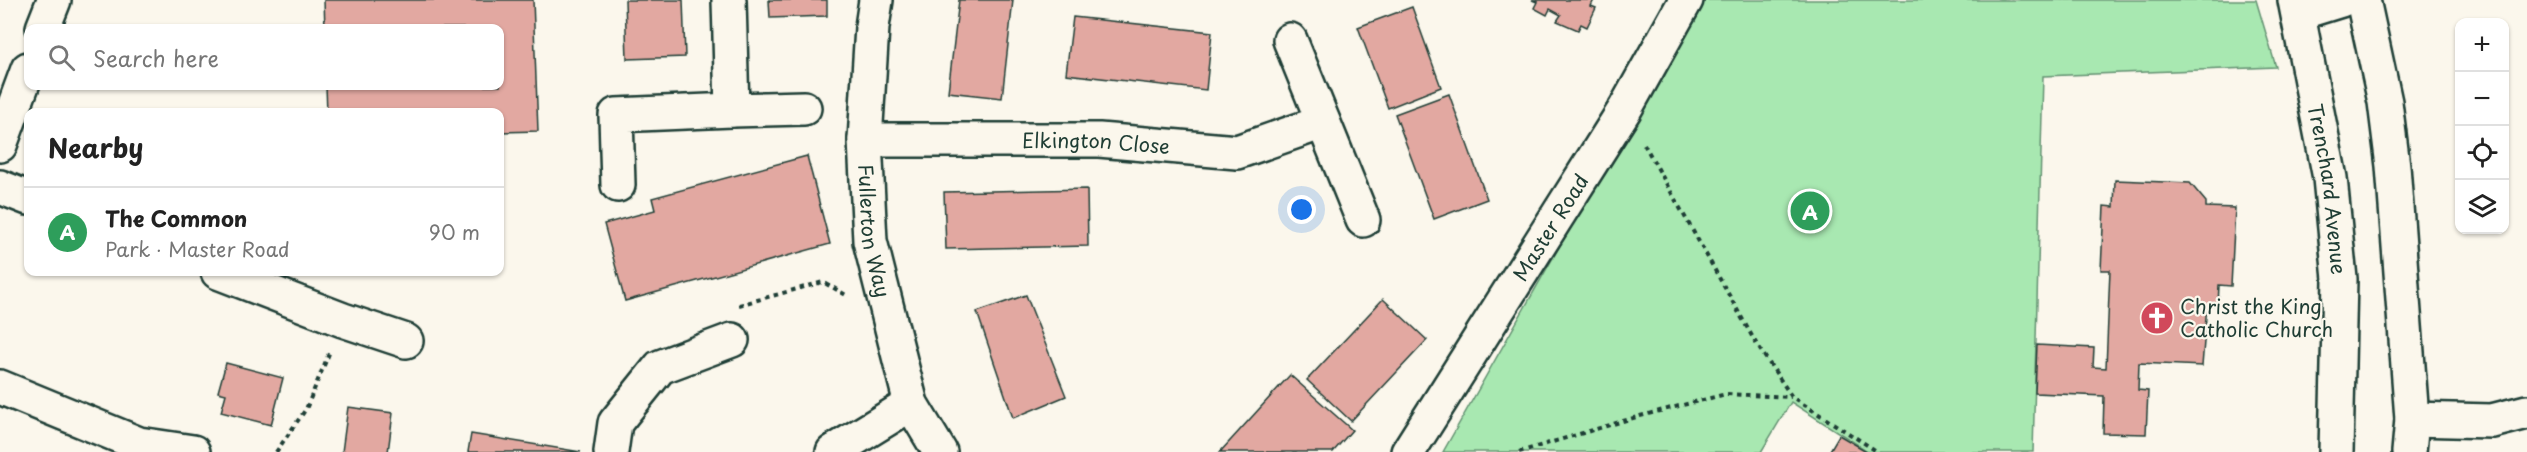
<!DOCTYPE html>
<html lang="en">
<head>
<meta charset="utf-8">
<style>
  :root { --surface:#fff; --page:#f6f6f6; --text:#222; --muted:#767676; --line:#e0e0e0; --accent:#d1495b }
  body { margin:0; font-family:"Playpen Sans",sans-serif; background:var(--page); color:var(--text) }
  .controls { position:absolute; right:18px; top:18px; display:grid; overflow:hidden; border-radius:12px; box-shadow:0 2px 4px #0004 }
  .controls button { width:54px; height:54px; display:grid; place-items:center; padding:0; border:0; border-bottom:2px solid var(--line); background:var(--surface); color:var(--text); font:30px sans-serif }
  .you { position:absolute; left:1302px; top:210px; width:21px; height:21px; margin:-15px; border:4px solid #fff; border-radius:50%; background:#1a73e8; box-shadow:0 0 0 9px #1a73e833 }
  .badge { display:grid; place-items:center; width:39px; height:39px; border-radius:50%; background:var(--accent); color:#fff; font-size:20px; font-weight:700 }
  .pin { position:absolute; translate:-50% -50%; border:3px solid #fff; box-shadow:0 2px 6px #0006 }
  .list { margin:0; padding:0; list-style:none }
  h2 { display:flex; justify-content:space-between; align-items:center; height:78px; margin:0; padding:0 24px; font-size:26px }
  h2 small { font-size:20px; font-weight:400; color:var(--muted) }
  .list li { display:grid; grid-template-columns:39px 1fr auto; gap:18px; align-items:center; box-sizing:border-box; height:90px; padding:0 24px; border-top:2px solid var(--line) }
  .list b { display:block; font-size:22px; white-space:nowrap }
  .list p { margin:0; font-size:20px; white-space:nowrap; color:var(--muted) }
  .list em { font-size:20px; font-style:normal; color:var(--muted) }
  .icon { flex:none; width:33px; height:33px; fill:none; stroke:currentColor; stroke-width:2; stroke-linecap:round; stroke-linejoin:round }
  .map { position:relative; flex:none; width:2527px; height:452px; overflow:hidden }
  .search { position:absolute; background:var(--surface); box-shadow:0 2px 4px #0004; left:24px; top:24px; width:480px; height:66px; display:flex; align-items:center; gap:15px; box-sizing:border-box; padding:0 21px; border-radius:12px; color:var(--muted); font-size:22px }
  .panel { position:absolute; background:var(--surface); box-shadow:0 2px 4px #0004; left:24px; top:108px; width:480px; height:168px; border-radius:12px }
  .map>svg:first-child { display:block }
  .green { fill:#a8e8b1; stroke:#649272; stroke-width:1.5 }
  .building { fill:#e2a8a1; stroke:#1f3d34; stroke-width:1.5 }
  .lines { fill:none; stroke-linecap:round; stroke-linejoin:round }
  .minor-casing { stroke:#1f3d34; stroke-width:38 }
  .path { stroke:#1f3d34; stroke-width:4; stroke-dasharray:4.5 4.5; stroke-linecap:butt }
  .minor { stroke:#fbf7ec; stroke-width:33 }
  .labels { text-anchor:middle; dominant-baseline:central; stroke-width:4.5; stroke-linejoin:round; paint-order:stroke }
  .street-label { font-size:20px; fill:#1f3d34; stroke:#fbf7ec }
  .poi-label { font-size:20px; fill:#1f3d34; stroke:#fbf7ec; text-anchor:start }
</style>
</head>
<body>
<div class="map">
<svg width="2527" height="452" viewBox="0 0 2527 452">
  <rect width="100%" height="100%" fill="#fbf7ec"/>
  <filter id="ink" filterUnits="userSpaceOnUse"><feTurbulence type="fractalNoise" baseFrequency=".0167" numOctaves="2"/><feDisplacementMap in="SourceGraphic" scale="12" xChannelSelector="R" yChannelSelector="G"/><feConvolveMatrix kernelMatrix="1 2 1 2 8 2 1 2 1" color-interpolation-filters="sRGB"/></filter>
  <g filter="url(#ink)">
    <path class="green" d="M1699,0h557l20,67 -233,9 -10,376h-164l-78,-50 -30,50h-318z"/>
    <g class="building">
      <path d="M324,0h209l5,131 -38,1v-20h-173l-1,-26h174v-58h-175z"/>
      <path d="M625,0h58l2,57 -58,2z"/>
      <path d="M769,0h58v16l-57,2z"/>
      <path d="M959,0h54l-11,98 -54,-6z"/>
      <path d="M1532,0h62l-3,6 5,2 -9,19 -6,-3 -3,6 -21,-9 4,-6 -11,-6 -3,6 -13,-7 3,-6z"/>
      <path d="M1412,7l29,80 -53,21 -30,-81z"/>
      <path d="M1073,17l139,15 -6,58 -140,-16z"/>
      <path d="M1449,94l38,105 -53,20 -39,-105z"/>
      <path d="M807,156l23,88 -205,57 -21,-77 51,-14 -3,-12z"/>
      <path d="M2115,180l75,3 16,19v5l29,1 -4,78 -12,-1 -1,21 -11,-1 -5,61 -63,-3 -1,27 10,1 -2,43 -43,-1 1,-37 -69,-3 2,-48 57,3 -1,19 13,1 4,-98h-9l3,-64 10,1z"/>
      <path d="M1087,189l1,57 -142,3 -2,-57z"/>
      <path d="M1026,295l40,101 -53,22 -36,-106z"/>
      <path d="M1383,299l44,41 -76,81 -44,-41z"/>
      <path d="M226,363l57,15 -12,47 -50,-13 5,-18 -8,-2z"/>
      <path d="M1290,375l62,55 -19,22h-113z"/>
      <path d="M348,407l45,6 -5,39h-46z"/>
      <path d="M471,434l110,18h-113z"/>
      <path d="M1839,435l29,17h-39z"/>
    </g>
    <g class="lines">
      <g class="minor-casing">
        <g id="minor">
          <path d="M729,0l3,110 72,-2"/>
          <path id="s1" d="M876,0l-4,27 -7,113 5,101 41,163 29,48"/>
          <path id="s2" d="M2295,0l35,178 10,101 -4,173"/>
          <path d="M2363,0l22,102 8,64 19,253 -3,33"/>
          <path d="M2299,13l42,-13"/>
          <path d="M43,28l11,-28"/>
          <path d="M1290,40l73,180"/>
          <path id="s3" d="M865,140h234l138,12 86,-30"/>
          <path d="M0,145l28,-76"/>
          <path d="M618,185l-2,-70 116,-5"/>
          <path d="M0,187l28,11"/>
          <path d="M218,272l125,48 63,21"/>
          <path d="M0,387l139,57 54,8"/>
          <path d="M2412,419l80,2 35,-9"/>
          <path d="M611,452l4,-29 45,-56 72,-27"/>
          <path d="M833,452l78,-48"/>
          <path id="s4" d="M1408,452l217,-343 61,-109"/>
        </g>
      </g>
      <g class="path">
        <path d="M1644,144l113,201 35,52 86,55"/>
        <path d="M739,305l84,-23 23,13"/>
        <path d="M276,452l30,-43 24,-58"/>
        <path d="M1519,452l121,-36 86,-22 65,3"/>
      </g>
      <use href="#minor" class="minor"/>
    </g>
  </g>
  <defs>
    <g id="church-disc" transform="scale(1.725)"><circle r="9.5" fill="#d1495b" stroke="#fbf7ec"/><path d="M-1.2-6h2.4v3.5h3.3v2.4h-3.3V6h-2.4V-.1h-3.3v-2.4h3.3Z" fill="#fff"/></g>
  </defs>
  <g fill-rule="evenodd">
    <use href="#church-disc" x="2157" y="318"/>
  </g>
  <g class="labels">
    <g class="street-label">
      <text stroke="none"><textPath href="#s3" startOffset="231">Elkington Close</textPath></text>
      <text stroke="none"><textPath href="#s2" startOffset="192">Trenchard Avenue</textPath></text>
      <text stroke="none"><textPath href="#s4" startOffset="266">Master Road</textPath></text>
      <text stroke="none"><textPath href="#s1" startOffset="232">Fullerton Way</textPath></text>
    </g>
    <g class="poi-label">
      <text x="2180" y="306">Christ the King<tspan x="2180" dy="23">Catholic Church</tspan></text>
    </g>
  </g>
</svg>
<div class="controls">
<button>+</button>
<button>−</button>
<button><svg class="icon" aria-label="locate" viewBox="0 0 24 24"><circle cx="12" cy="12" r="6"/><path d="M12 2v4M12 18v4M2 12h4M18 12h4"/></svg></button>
<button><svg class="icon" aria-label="layers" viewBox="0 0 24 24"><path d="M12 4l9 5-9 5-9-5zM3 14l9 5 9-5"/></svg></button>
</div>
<div class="you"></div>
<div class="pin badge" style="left:1810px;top:211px;background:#2e9e5b">A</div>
<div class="search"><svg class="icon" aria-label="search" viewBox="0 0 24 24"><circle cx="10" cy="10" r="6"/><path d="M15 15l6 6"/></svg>Search here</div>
<section class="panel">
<h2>Nearby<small></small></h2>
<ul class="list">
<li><span class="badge" style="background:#2e9e5b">A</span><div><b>The Common</b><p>Park · Master Road</p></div><em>90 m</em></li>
</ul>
</section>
</div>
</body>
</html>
